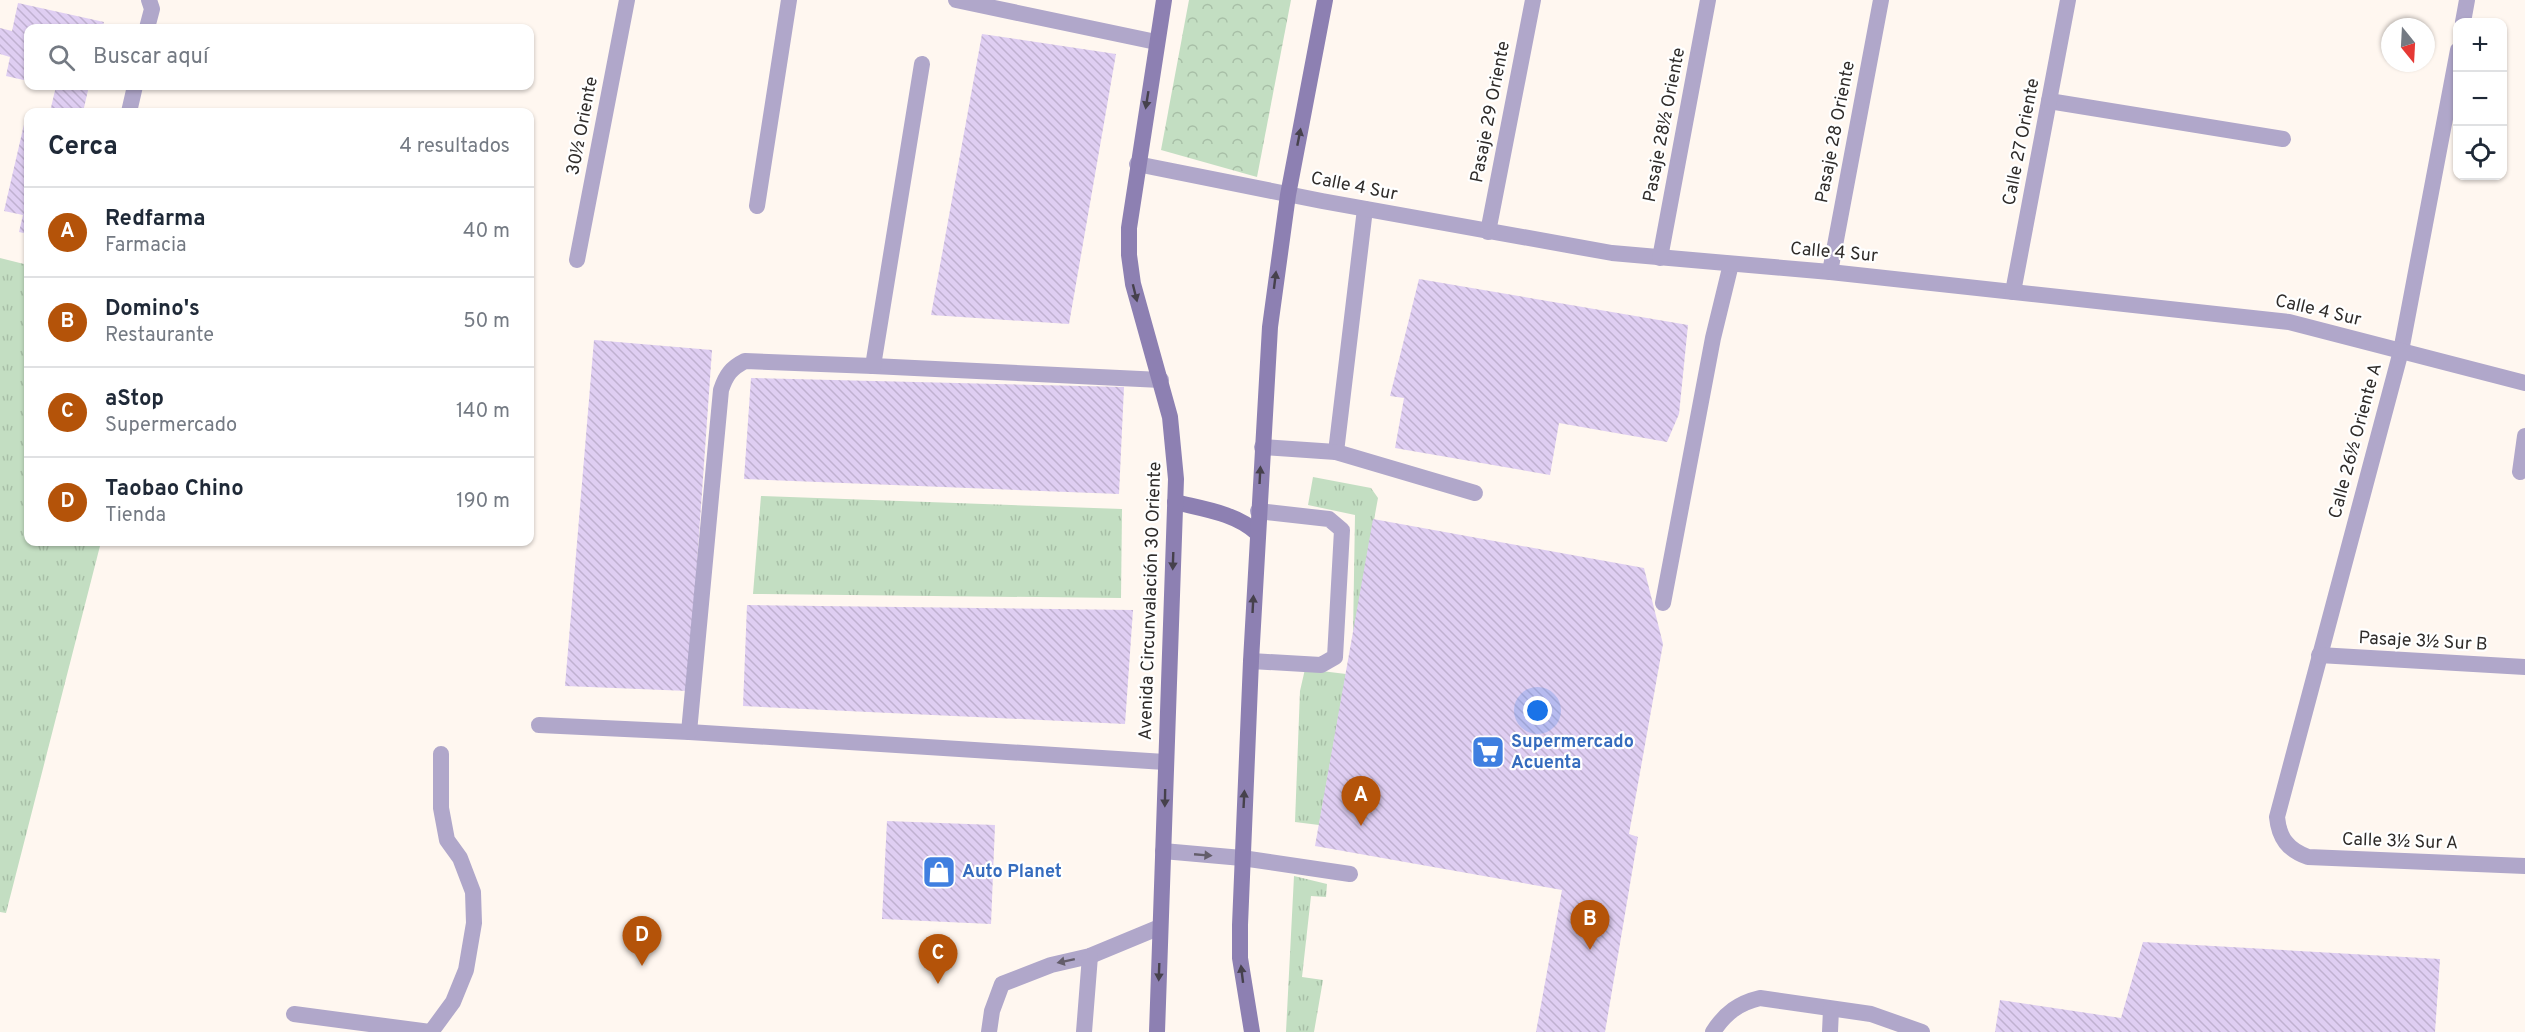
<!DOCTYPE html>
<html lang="es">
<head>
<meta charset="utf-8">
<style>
  :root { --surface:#fff; --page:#f6f6f7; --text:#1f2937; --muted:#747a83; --line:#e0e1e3; --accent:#b45309 }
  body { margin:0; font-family:Overpass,sans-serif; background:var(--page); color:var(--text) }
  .controls { position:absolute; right:18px; top:18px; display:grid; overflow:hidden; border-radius:12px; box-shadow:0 2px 4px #0004 }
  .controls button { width:54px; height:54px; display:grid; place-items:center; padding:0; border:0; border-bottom:2px solid var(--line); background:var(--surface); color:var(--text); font:30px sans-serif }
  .compass { position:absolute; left:2381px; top:18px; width:54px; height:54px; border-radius:50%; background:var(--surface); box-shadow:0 2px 4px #0004; rotate:162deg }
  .you { position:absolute; left:1538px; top:711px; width:21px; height:21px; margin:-15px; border:4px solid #fff; border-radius:50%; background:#1a73e8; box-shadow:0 0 0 9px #1a73e833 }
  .badge { display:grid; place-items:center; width:39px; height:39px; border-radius:50%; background:var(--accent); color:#fff; font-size:20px; font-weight:700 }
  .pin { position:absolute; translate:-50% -50px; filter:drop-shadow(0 2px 3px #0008) }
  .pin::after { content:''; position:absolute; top:32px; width:21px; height:18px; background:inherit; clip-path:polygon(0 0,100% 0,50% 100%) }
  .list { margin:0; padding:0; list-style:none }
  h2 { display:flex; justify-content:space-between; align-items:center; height:78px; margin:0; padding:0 24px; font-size:26px }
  h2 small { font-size:20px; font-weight:400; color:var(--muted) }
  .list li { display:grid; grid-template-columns:39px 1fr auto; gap:18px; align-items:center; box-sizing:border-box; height:90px; padding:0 24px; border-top:2px solid var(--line) }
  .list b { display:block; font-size:22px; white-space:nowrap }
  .list p { margin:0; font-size:20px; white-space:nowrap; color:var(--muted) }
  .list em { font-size:20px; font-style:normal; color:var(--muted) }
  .icon { flex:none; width:33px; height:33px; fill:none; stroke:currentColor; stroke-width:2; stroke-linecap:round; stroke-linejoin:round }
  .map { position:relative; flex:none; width:2525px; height:1032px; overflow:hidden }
  .search { position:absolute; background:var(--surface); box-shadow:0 2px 4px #0004; left:24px; top:24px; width:510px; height:66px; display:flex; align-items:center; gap:15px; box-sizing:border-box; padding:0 21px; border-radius:12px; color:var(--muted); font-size:22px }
  .panel { position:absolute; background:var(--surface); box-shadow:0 2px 4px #0004; left:24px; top:108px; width:510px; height:438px; border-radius:12px }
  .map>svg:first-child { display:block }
  .grass { fill:url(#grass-tufts) }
  .forest { fill:url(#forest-crowns) }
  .building { fill:url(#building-back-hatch) }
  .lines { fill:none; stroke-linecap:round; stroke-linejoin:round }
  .service { stroke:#b0a7ca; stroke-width:16 }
  .minor { stroke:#b0a7ca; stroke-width:16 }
  .secondary { stroke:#8d80b2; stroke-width:16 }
  .oneway { fill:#46414c }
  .oneway2 { fill:#635d6a }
  .labels { text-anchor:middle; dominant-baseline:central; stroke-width:4.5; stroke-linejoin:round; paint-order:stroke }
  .street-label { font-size:18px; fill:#2f2c2a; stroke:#fff }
  .shop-label { font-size:18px; font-weight:bold; fill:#366cbe; stroke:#fff; text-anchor:start }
</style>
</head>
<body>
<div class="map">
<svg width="2525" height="1032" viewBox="0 0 2525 1032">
  <defs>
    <pattern id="grass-tufts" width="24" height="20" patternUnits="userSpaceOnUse" patternTransform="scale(1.5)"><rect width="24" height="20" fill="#c3dec2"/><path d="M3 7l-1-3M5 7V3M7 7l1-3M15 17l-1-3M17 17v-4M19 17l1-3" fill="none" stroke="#a8bfa7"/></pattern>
    <pattern id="forest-crowns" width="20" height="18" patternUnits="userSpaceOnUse" patternTransform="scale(1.5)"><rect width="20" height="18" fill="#c3dec2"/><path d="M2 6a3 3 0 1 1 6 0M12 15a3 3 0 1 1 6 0" fill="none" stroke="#a8bfa7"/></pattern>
    <pattern id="building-back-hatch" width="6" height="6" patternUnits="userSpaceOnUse" patternTransform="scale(1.5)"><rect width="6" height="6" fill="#dfcef2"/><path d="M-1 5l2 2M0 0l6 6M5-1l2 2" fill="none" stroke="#c0b1d0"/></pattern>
  </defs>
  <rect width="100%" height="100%" fill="#fff7f0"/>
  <g class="grass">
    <path d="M0,258l28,7v277h73l-95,371 -6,-1z"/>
    <path d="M1313,477l58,11 7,10 -25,137 2,-120 -47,-10z"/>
    <path d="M761,496l361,13 -1,89 -368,-4z"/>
    <path d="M1305,669l41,5 -27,151 -24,-3 5,-131z"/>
    <path d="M1294,876l33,8 -1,13 -15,-1 -9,81 21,3 -9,52h-28z"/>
  </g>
  <path class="forest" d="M1189,0h102l-34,177 -96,-27z"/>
  <g class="building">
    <path d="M18,3l86,19 -2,6h-74v53l-22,-5 4,-19 -10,-3v-26l12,3z"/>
    <path d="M982,34l134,20 -47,270 -138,-9z"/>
    <path d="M56,86h33l-6,26h-33z"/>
    <path d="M25,120l3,1v113l-9,-2 4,-17 -19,-4z"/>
    <path d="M1419,279l269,46 -9,89 -12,28 -108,-19 -9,52 -155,-27 9,-50 -14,-2z"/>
    <path d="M594,340l118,10 -24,341 -123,-5z"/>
    <path d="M751,378l373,9 -5,107 -375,-15z"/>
    <path d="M1373,519l271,49 19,76 -34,190 9,3 -33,195h-69l26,-142 -247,-44z"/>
    <path d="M747,605l386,5 -8,114 -382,-18z"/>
    <path d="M887,821l108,4 -4,99 -109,-5z"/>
    <path d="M2143,942l297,17 -5,73h-440l5,-32 121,18z"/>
  </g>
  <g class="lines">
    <g class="service">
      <path d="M147,28l5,-19 -3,-9"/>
      <path d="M129,112l6,-26"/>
      <path d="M757,206l32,-206"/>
      <path d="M873,366l288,14"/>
      <path d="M1262,447l74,5 29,-243"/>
      <path d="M1336,452l139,41"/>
      <path d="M1663,603l50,-265 18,-74"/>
      <path d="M1251,661l70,4 14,-8 7,-127 -13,-11 -71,-8"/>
      <path d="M539,725l150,7 476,30"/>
      <path d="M689,732l32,-342c5,-15 10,-22 24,-29l128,5 49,-302"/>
      <path d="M1163,851l79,7 108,16"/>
      <path d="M294,1014l136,18"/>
      <path d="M431,1032l22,-30 13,-32 8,-47 -1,-31 -13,-34 -13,-18 -6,-32v-54"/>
      <path d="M989,1032l3,-21 10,-27 49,-19 39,-9 70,-29"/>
      <path d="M1084,1032l6,-76"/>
      <path d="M1713,1032c12,-19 26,-29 47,-34l111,16 51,18"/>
      <path d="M1830,1032l1,-23"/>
    </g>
    <g class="minor">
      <path d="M956,0l200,42"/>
      <path d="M2463,22l4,-22"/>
      <path d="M2458,50l-57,301 -124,466c2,21 11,33 31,40l217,9"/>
      <path d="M2049,101l234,38"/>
      <path d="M1137,164l185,37 290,52 218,19 459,50 236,61"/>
      <path d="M1488,232l45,-232"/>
      <path d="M1660,258l48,-258"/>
      <path d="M577,260l50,-260"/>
      <path d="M1830,272l51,-272"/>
      <path d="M2013,292l55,-292"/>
      <path d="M2520,472l5,-36"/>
      <path d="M2319,655l206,12"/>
    </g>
    <g class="secondary">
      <path d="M1175,502c28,7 61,11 82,31"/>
      <path d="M1157,1032l19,-553 -6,-62 -37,-133 -4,-29v-27l35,-228"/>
      <path d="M1252,1032l-12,-74v-33l11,-264 19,-334 18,-132 37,-195"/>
    </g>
  </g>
  <defs><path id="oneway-solid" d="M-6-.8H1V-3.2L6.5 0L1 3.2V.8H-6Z" transform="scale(1.5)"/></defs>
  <g class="oneway">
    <use href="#oneway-solid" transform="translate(1147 100) rotate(99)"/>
    <use href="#oneway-solid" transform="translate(1299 137) rotate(-79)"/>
    <use href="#oneway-solid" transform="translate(1275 280) rotate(-83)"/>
    <use href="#oneway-solid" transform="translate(1135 293) rotate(76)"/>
    <use href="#oneway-solid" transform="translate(1260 475) rotate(-87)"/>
    <use href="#oneway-solid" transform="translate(1173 561) rotate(92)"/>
    <use href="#oneway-solid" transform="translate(1253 604) rotate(-87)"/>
    <use href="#oneway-solid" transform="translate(1165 798) rotate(91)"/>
    <use href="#oneway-solid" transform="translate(1244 799) rotate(-87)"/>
    <use href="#oneway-solid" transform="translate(1159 972) rotate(92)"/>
    <use href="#oneway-solid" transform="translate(1242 974) rotate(-97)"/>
  </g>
  <g class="oneway2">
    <use href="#oneway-solid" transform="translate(1203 855) rotate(5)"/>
    <use href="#oneway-solid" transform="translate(1066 961) rotate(168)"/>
  </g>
  <defs>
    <g id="supermarket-square" transform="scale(1.725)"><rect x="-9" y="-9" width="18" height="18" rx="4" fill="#3f7fe0" stroke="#fff"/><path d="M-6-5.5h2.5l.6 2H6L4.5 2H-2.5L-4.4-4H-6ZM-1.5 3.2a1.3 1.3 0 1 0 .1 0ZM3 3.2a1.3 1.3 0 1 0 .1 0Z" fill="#fff"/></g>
    <g id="shop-square" transform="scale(1.725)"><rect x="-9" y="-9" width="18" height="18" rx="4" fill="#3f7fe0" stroke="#fff"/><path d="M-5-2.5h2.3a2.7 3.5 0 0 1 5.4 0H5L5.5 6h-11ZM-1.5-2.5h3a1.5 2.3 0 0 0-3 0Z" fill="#fff"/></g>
  </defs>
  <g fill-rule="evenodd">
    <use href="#supermarket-square" x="1488" y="752"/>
    <use href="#shop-square" x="939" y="872"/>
  </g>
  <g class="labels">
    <g class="street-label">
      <text transform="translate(1491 112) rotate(-79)">Pasaje 29 Oriente</text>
      <text transform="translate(1665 125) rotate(-79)">Pasaje 28½ Oriente</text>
      <text transform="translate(583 126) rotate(-79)">30½ Oriente</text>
      <text transform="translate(1836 132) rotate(-79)">Pasaje 28 Oriente</text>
      <text transform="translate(2022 142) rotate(-79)">Calle 27 Oriente</text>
      <text transform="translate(1354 187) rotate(11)">Calle 4 Sur</text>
      <text transform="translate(1834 253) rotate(5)">Calle 4 Sur</text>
      <text transform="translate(2318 311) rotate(13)">Calle 4 Sur</text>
      <text transform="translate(2356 441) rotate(-75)">Calle 26½ Oriente A</text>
      <text transform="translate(1151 601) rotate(-88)">Avenida Circunvalación 30 Oriente</text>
      <text transform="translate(2423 642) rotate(3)">Pasaje 3½ Sur B</text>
      <text transform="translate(2400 842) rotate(2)">Calle 3½ Sur A</text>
    </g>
    <g class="shop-label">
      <text x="1511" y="742">Supermercado<tspan x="1511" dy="21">Acuenta</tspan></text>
      <text x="962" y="872">Auto Planet</text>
    </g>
  </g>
</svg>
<div class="controls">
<button>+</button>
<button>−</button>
<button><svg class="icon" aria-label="locate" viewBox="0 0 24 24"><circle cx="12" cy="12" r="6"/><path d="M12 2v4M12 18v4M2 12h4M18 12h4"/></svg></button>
</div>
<svg class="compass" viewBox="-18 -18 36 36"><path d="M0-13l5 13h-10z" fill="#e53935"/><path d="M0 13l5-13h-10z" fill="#747a83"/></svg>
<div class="you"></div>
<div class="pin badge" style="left:1361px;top:826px">A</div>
<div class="pin badge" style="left:1590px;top:950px">B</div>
<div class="pin badge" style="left:938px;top:984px">C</div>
<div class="pin badge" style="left:642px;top:966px">D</div>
<div class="search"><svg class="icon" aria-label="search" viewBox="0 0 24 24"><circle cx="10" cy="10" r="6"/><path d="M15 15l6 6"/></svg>Buscar aquí</div>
<section class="panel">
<h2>Cerca<small>4 resultados</small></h2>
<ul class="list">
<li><span class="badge">A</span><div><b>Redfarma</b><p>Farmacia</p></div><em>40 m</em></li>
<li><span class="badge">B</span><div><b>Domino's</b><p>Restaurante</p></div><em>50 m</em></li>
<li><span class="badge">C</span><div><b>aStop</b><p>Supermercado</p></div><em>140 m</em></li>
<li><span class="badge">D</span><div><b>Taobao Chino</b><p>Tienda</p></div><em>190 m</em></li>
</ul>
</section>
</div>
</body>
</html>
